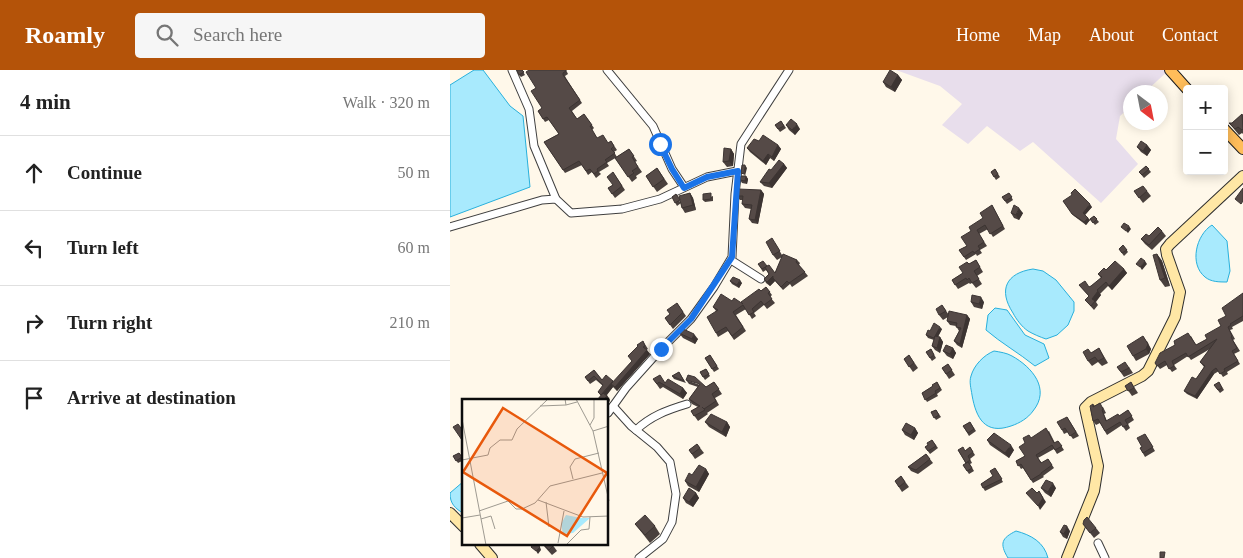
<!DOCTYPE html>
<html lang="en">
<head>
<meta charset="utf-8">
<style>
  :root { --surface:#fff; --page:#f6f6f6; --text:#222; --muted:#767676; --line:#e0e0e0; --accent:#b45309 }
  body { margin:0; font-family:"Times New Roman",serif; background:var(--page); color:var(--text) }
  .controls { position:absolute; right:15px; top:15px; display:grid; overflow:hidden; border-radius:5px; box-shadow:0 2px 12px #0003 }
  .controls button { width:45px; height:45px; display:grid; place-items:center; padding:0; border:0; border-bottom:1px solid var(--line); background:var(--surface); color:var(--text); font:25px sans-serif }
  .compass { position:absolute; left:673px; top:15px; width:45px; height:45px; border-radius:50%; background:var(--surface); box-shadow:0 2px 12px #0003; rotate:148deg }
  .stop { position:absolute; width:15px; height:15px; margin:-11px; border:4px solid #1a73e8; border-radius:50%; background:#fff }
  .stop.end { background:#1a73e8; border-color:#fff; box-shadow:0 1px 5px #0008 }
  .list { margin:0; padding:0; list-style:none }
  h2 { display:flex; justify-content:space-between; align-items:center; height:65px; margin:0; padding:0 20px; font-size:21px }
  h2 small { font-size:16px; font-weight:400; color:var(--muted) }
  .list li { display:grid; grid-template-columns:32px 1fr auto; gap:15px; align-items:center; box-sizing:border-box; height:75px; padding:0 20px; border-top:1px solid var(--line) }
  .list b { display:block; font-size:19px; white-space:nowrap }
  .list em { font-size:16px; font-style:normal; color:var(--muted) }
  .icon { flex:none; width:28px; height:28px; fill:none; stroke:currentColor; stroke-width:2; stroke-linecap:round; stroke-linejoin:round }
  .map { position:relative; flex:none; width:793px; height:488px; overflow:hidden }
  header { display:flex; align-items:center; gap:30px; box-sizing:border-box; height:70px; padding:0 25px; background:var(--accent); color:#fff }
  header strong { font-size:24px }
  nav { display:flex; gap:28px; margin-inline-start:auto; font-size:18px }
  .search { width:350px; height:45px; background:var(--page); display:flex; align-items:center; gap:12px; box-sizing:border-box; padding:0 18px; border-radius:5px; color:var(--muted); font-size:19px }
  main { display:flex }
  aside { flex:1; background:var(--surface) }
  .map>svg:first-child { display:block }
  .industrial { fill:#e8deec }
  .water { fill:#a8eafd; stroke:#28b0dc }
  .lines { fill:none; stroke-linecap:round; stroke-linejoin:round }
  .street-casing { stroke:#3f3f3f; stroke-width:9 }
  .secondary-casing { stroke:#2e2e2e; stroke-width:12 }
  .primary-casing { stroke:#1d1d1d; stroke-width:12 }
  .street { stroke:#fff; stroke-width:7 }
  .secondary { stroke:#ffe7a5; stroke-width:10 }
  .primary { stroke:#ffbd5a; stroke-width:10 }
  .wall { fill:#49403d }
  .shaded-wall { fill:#3c3432 }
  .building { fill:#554a47; stroke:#3c3432 }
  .route { stroke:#1a73e8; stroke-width:6 }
  .inset-road { fill:none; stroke:#9e9a91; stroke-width:1 }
  .view { fill:#e8590c; fill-opacity:0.15; stroke:#e8590c; stroke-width:2.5 }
  .inset-edge { fill:none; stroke:#0c0c0c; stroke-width:2.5 }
</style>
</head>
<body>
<header>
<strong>Roamly</strong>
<div class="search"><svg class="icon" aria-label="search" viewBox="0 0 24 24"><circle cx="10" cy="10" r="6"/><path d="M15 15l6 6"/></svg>Search here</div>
<nav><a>Home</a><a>Map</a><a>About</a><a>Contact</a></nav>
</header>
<main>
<aside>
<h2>4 min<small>Walk · 320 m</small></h2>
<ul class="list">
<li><svg class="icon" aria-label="ahead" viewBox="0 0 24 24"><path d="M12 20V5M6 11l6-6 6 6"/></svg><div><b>Continue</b></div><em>50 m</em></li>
<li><svg class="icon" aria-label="left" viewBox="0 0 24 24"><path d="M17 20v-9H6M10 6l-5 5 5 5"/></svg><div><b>Turn left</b></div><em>60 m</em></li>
<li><svg class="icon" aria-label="right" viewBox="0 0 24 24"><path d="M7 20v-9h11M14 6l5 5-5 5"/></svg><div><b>Turn right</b></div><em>210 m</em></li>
<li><svg class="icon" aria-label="arrive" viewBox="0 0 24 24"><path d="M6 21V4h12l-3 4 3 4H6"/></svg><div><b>Arrive at destination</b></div></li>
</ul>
</aside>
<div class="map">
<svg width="793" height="488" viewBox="0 0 793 488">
  <rect width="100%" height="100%" fill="#fff8ea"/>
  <path class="industrial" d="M446,0h273l-24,22h-15v15l-10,9 -4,23 22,25 -37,39 -68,-61 -13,9 -33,-25 -19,18 -26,-19 20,-21 -22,-18z"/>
  <g class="water">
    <path d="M24,0h9l27,36 13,10 7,71 -80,30v-132z"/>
    <path d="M762,155l15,16 3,30 -3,11c-8,0 -16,0 -22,-5 -16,-13 -9,-42 7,-52z"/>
    <path d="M583,199l10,2 13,9 18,22v9l-6,14 -11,10 -11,4c-6,-2 -13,-5 -18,-8 -6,-4 -12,-12 -15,-18 -15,-23 -7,-40 20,-44z"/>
    <path d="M545,238l12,2 18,25 19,9 5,14 -14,8c-16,-13 -34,-23 -49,-36l2,-15z"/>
    <path d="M544,281c6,1 13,2 18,5 20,11 39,33 21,55 -5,7 -13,12 -22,15 -26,9 -35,-8 -39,-31 -1,-7 -3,-13 -1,-19 3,-11 13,-21 23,-25z"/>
    <path d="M14,411v33c-9,-6 -14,-10 -14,-21z"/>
    <path d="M566,461c15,4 28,11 32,27h-40c-9,-15 -6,-20 8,-27z"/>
  </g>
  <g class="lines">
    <g class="street-casing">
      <g id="street">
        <path d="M62,0l17,39 5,37 22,53"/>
        <path d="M157,0l46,56 19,43 12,18"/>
        <path d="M0,157l92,-27 14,-1 15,14 51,-4 38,-10 47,-22 30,-6"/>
        <path d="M281,190l30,19"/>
        <path d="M163,336l18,20 26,21 13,15 6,32 -4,28 -9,17 -24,19"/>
        <path d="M158,343l18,-25 35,-39 30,-30 23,-32 18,-30 3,-63 6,-50 48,-74"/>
        <path d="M186,360c15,-14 31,-20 51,-26"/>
        <path d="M648,473l7,15"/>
      </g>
    </g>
    <g class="secondary-casing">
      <g id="secondary">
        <path d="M0,443l14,14"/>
        <path d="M30,474l12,14"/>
        <path d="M617,488l27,-67 4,-25 -13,-58 6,-6 51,-26 6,-5 27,-54 5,-25 -13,-37 -1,-6 4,-5 73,-68"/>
      </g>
    </g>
    <g class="primary-casing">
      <g id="primary">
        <path d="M720,0l17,19"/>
        <path d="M774,59l19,20"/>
      </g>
    </g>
    <use href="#street" class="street"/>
    <use href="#secondary" class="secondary"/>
    <use href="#primary" class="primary"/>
  </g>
  <g class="wall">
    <path d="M72,0l3,5 -4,2 -2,-2z"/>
    <path d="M116,0l2,4 -3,2 1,2 16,25 -10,8 5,8 7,-5 10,14 -2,2 5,8 11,5 3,-2 6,9 -3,2 3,5 -10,6 2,3 -10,6 2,2 -5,4 -4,-6 -4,3 -6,-10 -17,8 -21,-31 15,-8 -10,-14 -4,2 -7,-11 4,-3 -6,-20z"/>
    <path d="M448,5l4,5 -7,12 -9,-5 -3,-5z"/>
    <path d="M793,44v20l-1,-1 -3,2 -10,-12h3z"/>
    <path d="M331,51l5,7 -6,4 -5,-7z"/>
    <path d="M336,55l14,4 -5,6 -6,-5z"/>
    <path d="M309,71l19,4 3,4 -7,12 -4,-3 -4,7 -16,-13 -3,-4z"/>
    <path d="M697,75l4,5 -4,6 -6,-4 -4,-5z"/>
    <path d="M179,79l8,12 -2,1 7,10 -6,4 1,2 -5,4 -17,-24z"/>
    <path d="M281,79l3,5 -1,12 -6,1 -4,-5z"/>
    <path d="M334,94l3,4 -15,20 -8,-2 -4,-4 11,-12z"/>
    <path d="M696,96l5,6 -7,6 -5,-6z"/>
    <path d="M207,98l11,16 -11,8 -11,-16z"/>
    <path d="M545,99l5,8 -4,3 -5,-8z"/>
    <path d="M163,102l12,18 -10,8 -7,-10 5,-3z"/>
    <path d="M296,106l2,3 -1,5 -5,-1 -2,-3z"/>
    <path d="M311,120l3,4 -6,30 -6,-1 -3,-4 2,-10 -6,-1 -3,-4 1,-4h-3l-3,-4z"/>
    <path d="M684,121h13l4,5 -8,7z"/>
    <path d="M240,123l3,5 3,12 -11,3 -3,-5 -1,-5 -4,3 -5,-9 4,-3 4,8z"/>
    <path d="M559,123l4,7 -6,4 -5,-7z"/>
    <path d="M263,126v5l-8,1 -2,-2z"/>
    <path d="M613,131l29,6 -7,8 5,5 -4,5 -12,-9z"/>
    <path d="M542,135l13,24 -12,8 -5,-8 -9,5 8,12 -7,4 2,3 -5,3 -1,-2 -10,6 -7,-10 8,-4 4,-15 12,-13z"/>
    <path d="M561,143h12l-4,7 -5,-2z"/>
    <path d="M644,146l5,6 -4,3 -5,-6z"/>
    <path d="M712,161l4,5 -14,14 -7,-6 -4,-5z"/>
    <path d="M325,173l7,12 15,5 3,3 -1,2 9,11 -16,11 -2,-3 -7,6 -8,-9 -5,5 -4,-3 -2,-4 5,-5 -3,-4 -3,2 -5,-8 9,2 8,7 7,-16 -5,3 -4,-5z"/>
    <path d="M673,175l5,7 -4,4 -5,-7z"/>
    <path d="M707,184l5,7 8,25 -5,1 -5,-7z"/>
    <path d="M526,190l7,12 -6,4 5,8 -6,4 -4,-5 -2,1 -1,-1 -11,6 -6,-9 11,-7 6,-9z"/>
    <path d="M674,199l3,4 -15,17 -4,-4 -8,8 1,1 -5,7 2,3 -4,5 -9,-10 4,-4 -10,-11 10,2 2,-1 10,-8 -3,-4 8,-4z"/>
    <path d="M280,211l12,2 -3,5 -7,-4z"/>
    <path d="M316,217l6,8 -2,2 5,6 -8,6 -3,-4 -10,8 2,3 -4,3 -6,-10 -10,6 10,16 -12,9 -6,-9 -10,6 -2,-4v-22l-3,-4 19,-6 11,3z"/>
    <path d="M793,223v28l-11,6 1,2 -3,1 5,9 -2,1 7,11 -6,3 6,10 -13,8 1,2 -5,3 -4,-6 -5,3 -17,25 -10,-5 -3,-3 12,-12 8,-12 -4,-5 10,-13 -19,11 -3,-4 -14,9 3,4 -5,3 -5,-7 -7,4 -5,-6 20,-18 16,-9 5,9 11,-6 14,-13 5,-10z"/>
    <path d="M521,232h13l-2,7 -8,-2z"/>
    <path d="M227,233l9,13 -13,13 -8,-11 5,-4z"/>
    <path d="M492,235l7,10h18l3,4 -8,29 -5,-3 -3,-4 5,-10 -3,-5 -6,-1 -3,-4 1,-4 -5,3 -4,-5z"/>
    <path d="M492,259l-4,8h2l3,5 -3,11 -5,-3 -3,-4 2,-6 -6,-2 -2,-3 4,-4z"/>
    <path d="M229,263l19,6 -3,5 -12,-6z"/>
    <path d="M193,271l5,8 -2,1 4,4 -33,37 -4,-4 -6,8 3,5 -9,-4 -3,-4 5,-6 -7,-6 -6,4 -5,-7 9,-7 8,10 12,2 18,-21z"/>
    <path d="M697,271l4,8 -2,5 -13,7 -3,-5z"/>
    <path d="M503,278l3,5 -3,6 -6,-3 -4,-5z"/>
    <path d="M649,278l9,15 -6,3 -4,-4 -6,4 -4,-5 3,-8z"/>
    <path d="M481,279l5,9 -4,3 -6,-9z"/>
    <path d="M260,285l9,14 -5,3 -9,-14z"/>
    <path d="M459,285l9,13 -5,4 -9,-13z"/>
    <path d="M498,294l7,11 -6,4 -7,-11z"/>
    <path d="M667,297h12l4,6 -9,4z"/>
    <path d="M256,299l4,7 -5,4 -5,-8z"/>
    <path d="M229,302l7,11 -12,-4 -2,-3z"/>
    <path d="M203,309l30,9 4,5 -4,6 -20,-12 -3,2z"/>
    <path d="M236,310l20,7 8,-5 8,12 -7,4 4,7 -12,8 1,1 -10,7 -7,-10 7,-4 -6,-3 -3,-5 9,-12 -9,-3z"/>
    <path d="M487,312l5,8 -5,4 1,2 -11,6 -5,-9 11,-7z"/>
    <path d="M681,312l7,11 -6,3 -7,-10z"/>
    <path d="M769,312l5,8 -4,3 -6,-8z"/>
    <path d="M643,334l2,2 8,1 3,6 -2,1 3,7 12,-5 9,-6 6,10 -6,4 2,4 -4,3 -4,-6 -15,10 -7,-12 -4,2 -3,-4z"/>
    <path d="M486,340l5,7 -5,3 -5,-8z"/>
    <path d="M617,347l12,19 -6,3 -5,-7 -4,2 -2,-4z"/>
    <path d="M255,352h22l3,5 -4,10 -17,-10z"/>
    <path d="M520,352l6,9 -7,5 -6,-10z"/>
    <path d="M465,358l3,5 -4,7 -9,-5 -3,-5z"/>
    <path d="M599,361l6,12 3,-2 6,9 -7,4 -3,-5 -16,9 4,5 6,-4 6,9 -11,8 1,1 -11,6 -10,-15 -2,1 -5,-8 9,-5v-13l6,-5z"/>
    <path d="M695,364l10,17 -10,6 -5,-9 2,-1z"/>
    <path d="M482,370l6,8 -8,6 -5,-7 3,-2z"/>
    <path d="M537,370l27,10 -5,8 -19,-13z"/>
    <path d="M247,374l7,9 -9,6 -6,-9z"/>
    <path d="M520,377l5,8 -5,4 2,4 -2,1 4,7 -5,3 -6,-9 3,-1 -8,-14 7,1z"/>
    <path d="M9,383l5,7 -6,3 -5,-7z"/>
    <path d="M476,384l7,9 -15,11 -7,-3 -3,-4z"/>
    <path d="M545,398l8,14 -18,9 -4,-7 12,-8z"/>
    <path d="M256,399l3,5 -10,18 -11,-6 -3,-5z"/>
    <path d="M451,406l8,11 -7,5 -7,-11z"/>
    <path d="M591,418h15l-5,9 -6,-4z"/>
    <path d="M246,423l3,5 -6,9 -7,-4 -3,-5z"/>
    <path d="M185,454l20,2 5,8 -10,9z"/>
    <path d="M633,454l13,4 4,5 -6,5z"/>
    <path d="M620,461l-3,8 -4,-2 -3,-5z"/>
    <path d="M92,474h10l5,7 -5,4z"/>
  </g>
  <g class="shaded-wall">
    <path d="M448,5l4,5 -7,12 -4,-5z"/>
    <path d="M347,54l3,5 -5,6 -3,-5z"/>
    <path d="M328,75l3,4 -7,12 -2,-4z"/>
    <path d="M697,75l4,5 -4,6 -4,-5z"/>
    <path d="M281,79l3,5 -1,12 -4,-5z"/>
    <path d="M318,84l2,4 -4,7 -3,-4z"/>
    <path d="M334,94l3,4 -15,20 -3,-5z"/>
    <path d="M295,95l2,3 -2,8 -1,-2z"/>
    <path d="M296,106l2,3 -1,5 -2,-3z"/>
    <path d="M311,120l3,4 -6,30 -3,-4z"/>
    <path d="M240,123l3,5 3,12 -3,-5z"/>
    <path d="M640,134l2,3 -8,9 -1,-3z"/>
    <path d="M569,138l4,5 -4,7 -3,-5z"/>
    <path d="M638,148l2,2 -4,5 -2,-3z"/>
    <path d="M679,156l2,3 -3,4 -2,-2z"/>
    <path d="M707,184l5,7 8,25 -5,-8z"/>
    <path d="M695,191l2,3 -5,6 -2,-3z"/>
    <path d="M674,199l3,4 -15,17 -3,-4z"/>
    <path d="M323,206v2l2,3 -5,5 -3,-4z"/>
    <path d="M290,210l2,3 -3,5 -2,-3z"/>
    <path d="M648,221l3,4 -6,7 -3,-3z"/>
    <path d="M531,227l3,5 -2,7 -3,-5z"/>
    <path d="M517,245l3,4 -8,29 -2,-4z"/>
    <path d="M490,257l2,2 -6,11 -2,-2z"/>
    <path d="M244,264l4,5 -3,5 -3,-5z"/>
    <path d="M693,266l8,13 -2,5 -3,-5z"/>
    <path d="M490,267l3,5 -3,11 -3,-5z"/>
    <path d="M503,278l3,5 -3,6 -3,-5z"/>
    <path d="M197,280l3,4 -33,37 -2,-4z"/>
    <path d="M762,301l2,3 -17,25 -2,-3z"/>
    <path d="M163,311l2,3h-4l2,3 -9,11 -2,-3z"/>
    <path d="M233,318l4,5 -4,6 -3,-5z"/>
    <path d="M157,326l3,4 -2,5v-5h-5z"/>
    <path d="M277,352l3,5 -4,10 -4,-5z"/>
    <path d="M465,358l3,5 -4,7 -3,-5z"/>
    <path d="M561,375l3,5 -5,8 -4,-5z"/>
    <path d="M256,399l3,5 -10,18 -3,-5z"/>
    <path d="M603,413l3,5 -5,9 -3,-5z"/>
    <path d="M589,421l7,11 -6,8 -2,-4z"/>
    <path d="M246,423l3,5 -6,9 -4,-5z"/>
    <path d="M617,456l3,5 -3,8 -3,-5z"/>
    <path d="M90,477l1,3 -3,4 -2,-3z"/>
  </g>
  <g class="building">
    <path d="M67,0h5l2,2 -5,3z"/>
    <path d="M79,0h37v1l-3,2v2l17,25 -11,8 8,11 7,-5 8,11 -2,1 7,12 6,-3 5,8 3,-2 3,5 -3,3 4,4 -10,7 2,2 -10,7 1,2 -4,3 -4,-5 -4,2 -7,-10 -16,9 -19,-28 15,-8 -12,-17 -4,2 -5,-8 4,-3 -11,-17 5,-3 -10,-16z"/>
    <path d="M440,0l8,5 -7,12 -8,-5z"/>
    <path d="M792,44l1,15 -1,1 -4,-3 -3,2 -6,-6h3z"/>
    <path d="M341,49l6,5 -5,6 -6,-5z"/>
    <path d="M331,51l3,5 -6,3 -3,-4z"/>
    <path d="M313,65l15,10 -6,12 -4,-3 -5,7 -16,-13 7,-9 5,2z"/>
    <path d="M691,71l6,4 -4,6 -6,-4z"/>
    <path d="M274,78l7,1 -2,12 -6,1z"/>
    <path d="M179,79l5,7 -2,1 6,10 -6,4 2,2 -6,4 -13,-19z"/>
    <path d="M329,90l5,4 -15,19 -9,-1 9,-13 2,1z"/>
    <path d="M292,95h3l-1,9 -3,-1z"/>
    <path d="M696,96l3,3 -7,6 -3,-3z"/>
    <path d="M207,98l7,11 -11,8 -7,-11z"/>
    <path d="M545,99l3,5 -4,3 -3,-5z"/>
    <path d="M163,102l9,14 -10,8 -4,-6 5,-3 -6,-8z"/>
    <path d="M291,106h5l-1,5 -5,-1z"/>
    <path d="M693,116l4,5 -8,7 -5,-7z"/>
    <path d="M793,118v13l-2,3 -6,-5z"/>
    <path d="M288,119l23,1 -6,30 -6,-1 3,-14 -10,-1 1,-8h-6z"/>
    <path d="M625,119l15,15 -7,9 5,5 -4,4 -12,-8 -9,-13 9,-6 -1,-2z"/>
    <path d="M240,123l3,12 -11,3 -3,-12z"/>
    <path d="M261,123v6l-8,1v-6z"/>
    <path d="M559,123l3,4 -7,4 -3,-4z"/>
    <path d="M226,124l4,6 -5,3 -3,-6z"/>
    <path d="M542,135l11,21 -13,8 -5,-9 -8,5 7,12 -6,4 2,3 -6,4 -1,-2 -9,6 -5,-7 8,-4 -6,-9 10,-6 -2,-4 14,-9 -3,-5z"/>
    <path d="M564,135l5,3 -3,7 -5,-2z"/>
    <path d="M644,146l3,3 -4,4 -3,-4z"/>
    <path d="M674,153l5,3 -3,5 -5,-4z"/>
    <path d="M708,157l4,4 -13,14 -8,-6 5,-5 3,2z"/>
    <path d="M322,168l8,13 -7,4 -7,-13z"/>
    <path d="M673,175l4,5 -5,3 -3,-4z"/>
    <path d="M333,184l14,6 -1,2 9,10 -16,11 -2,-2 -6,6 -8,-9v-2l-6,6 -3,-3 5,-5 -4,-7 4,-2 6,8z"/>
    <path d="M707,184l8,24 -5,2 -7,-25z"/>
    <path d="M691,188l4,3 -5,6 -4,-3z"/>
    <path d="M526,190l4,7 -6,4 5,8 -7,4 -3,-5 -2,2 -1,-2 -11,7 -3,-5 11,-7 -4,-6 8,-5 2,2z"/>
    <path d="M313,191l4,5 -5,3 -4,-5z"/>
    <path d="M665,191l9,8 -15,17 -3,-4 -9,8 1,1 -6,8 3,2 -4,5 -6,-6 4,-4 -10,-11 6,-4 4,6 2,-1 11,-9 -4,-3 6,-6 2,2z"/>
    <path d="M283,207l7,3 -3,5 -7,-4z"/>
    <path d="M316,217l4,5 -2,1 4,6 -8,6 -3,-4 -9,8 2,3 -5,3 -6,-10 -10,7 10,15 -11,9 -6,-9 -10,6 -9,-16 11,-7 -5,-3 8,-13 11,7 2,-3 9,6 -2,-2 18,-13 2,2z"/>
    <path d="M793,223v23l-13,8 1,1 -3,2 4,9 -1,1 6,11 -5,3 6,10 -14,8 1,2 -5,3 -4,-6 -4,3 -17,25 -11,-5 8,-14 4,2 9,-13 -5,-4 17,-23 -29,18 -2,-4 -14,8 2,5 -5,3 -4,-8 -8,5 -2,-3 5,-10 15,-8 -1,-4 14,-8 8,12 11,-6 -2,-4 16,-9 -3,-6 8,-4 -4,-8z"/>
    <path d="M522,225l9,2 -2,7 -8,-2z"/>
    <path d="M227,233l6,9 -13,13 -5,-7 5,-4 -3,-4z"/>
    <path d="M492,235l4,6 -7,4 -3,-6z"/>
    <path d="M499,241l18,4 -7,29 -6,-3 7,-13 -5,-1 1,-4 -10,-2z"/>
    <path d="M484,253l6,4 -6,11 -8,-3 2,-5 2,1z"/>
    <path d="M231,258l13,6 -2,5 -13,-6z"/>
    <path d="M485,266l5,1 -3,11 -5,-2z"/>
    <path d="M693,266l5,8 -2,5 -13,7 -6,-10z"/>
    <path d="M193,271l2,5 -2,1 4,3 -32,37 -4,-3 21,-23 -4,-5 10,-10 -1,-1z"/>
    <path d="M496,275l7,3 -3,6 -7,-3z"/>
    <path d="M649,278l5,10 -6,3 -3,-4 -7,4 -5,-9 5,-3 3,4z"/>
    <path d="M481,279l3,6 -4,3 -4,-6z"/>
    <path d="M260,285l7,11 -5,3 -7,-11z"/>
    <path d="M459,285l5,8 -5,4 -5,-8z"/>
    <path d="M675,292l4,6 -8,4 -4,-5z"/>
    <path d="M498,294l4,6 -6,4 -4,-6z"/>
    <path d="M256,299l3,5 -6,3 -3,-5z"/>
    <path d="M144,300l8,10 4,-5 7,6 -12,14 -3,-3 5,-7 -9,-9 -6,5 -3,-4z"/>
    <path d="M229,302l5,9 -12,-5z"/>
    <path d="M210,305l5,8 3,-4 15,9 -3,6 -21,-12 -2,2 -4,-5z"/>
    <path d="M238,305l7,2 11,10 8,-5 5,7 -7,5 4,7 -12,8 -2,-2 3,3 -11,6 -3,-5 9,-5 -11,-7 11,-15 -14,-4z"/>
    <path d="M487,312l3,6 -5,3 1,2 -11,7 -3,-7 11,-7 -1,-1z"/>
    <path d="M681,312l3,6 -6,3 -3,-5z"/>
    <path d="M769,312l3,6 -4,2 -4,-5z"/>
    <path d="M153,323l4,3 -4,4h-6z"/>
    <path d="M650,333l3,6 -1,1 4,11 12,-7 1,2 9,-6 4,6 -7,4 3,5 -5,2 -3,-5 -15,9 -7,-12 -5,2 -3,-15 3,-2v3z"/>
    <path d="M486,340l3,5 -5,3 -3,-6z"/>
    <path d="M261,344l16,8 -5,10 -17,-10z"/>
    <path d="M617,347l9,15 -6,4 -5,-8 -3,2 -5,-8z"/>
    <path d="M520,352l4,7 -6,4 -5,-7z"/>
    <path d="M456,353l9,5 -4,7 -9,-5z"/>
    <path d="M8,354l6,8v11l-11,-16z"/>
    <path d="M596,358l8,15 4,-2 4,5 -7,4 -3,-5 -16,10 5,8 7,-4 4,6 -11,8v1l-10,6 -10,-16 -3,2 -2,-5 9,-5 -6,-9 6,-4 -2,-5 6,-3 2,3z"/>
    <path d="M544,363l17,12 -6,8 -18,-13z"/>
    <path d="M695,364l8,13 -10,6 -3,-5 2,-1 -5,-9z"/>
    <path d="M482,370l4,6 -8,5 -3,-4 3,-2 -1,-2z"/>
    <path d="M247,374l3,4 -8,6 -3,-4z"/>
    <path d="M513,377l2,4 5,-4 3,5 -5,4 2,4 -4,3 -8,-13z"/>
    <path d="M9,383l3,4 -6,4 -3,-5z"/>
    <path d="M476,384l4,5 -14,11 -8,-3z"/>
    <path d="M518,392l4,6 -5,3 -4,-6z"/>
    <path d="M249,395l7,4 -10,18 -11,-6 4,-8 3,2z"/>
    <path d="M545,398l7,11 -19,9 -2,-4 12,-8 -3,-5z"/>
    <path d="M451,406l4,6 -6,5 -4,-6z"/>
    <path d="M596,410l7,3 -5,9 -7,-4z"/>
    <path d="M239,418l7,5 -7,9 -6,-4z"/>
    <path d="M582,418l5,5 2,-2 4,7 -5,8 -12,-13z"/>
    <path d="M195,445l10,11 -10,9 -10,-11z"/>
    <path d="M637,447l9,11 -6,5 -7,-9 1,-4z"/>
    <path d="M614,455l3,1 -3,8 -4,-2z"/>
    <path d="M83,474h3l4,3 -4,4 -5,-4z"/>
    <path d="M93,474h9l1,2 -4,4z"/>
    <path d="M710,482h5l-1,6h-4z"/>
  </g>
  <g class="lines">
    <path class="route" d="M210,74l12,25 12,19 23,-11 31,-6 -6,86 -41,62 -30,30"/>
  </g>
  <g transform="translate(12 329)">
    <rect width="146" height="146" fill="#fff8ea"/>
    <path d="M104,116l15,3h9l-17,15 -10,1 -2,-10z" fill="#a8eafd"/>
    <path class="inset-road" d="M103,0l1,6 11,-3M114,0l17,32 16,70M78,7l26,-1M0,20l24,126M128,26l4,-7v-19M131,32l16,-5M0,61l26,-5 2,-7 10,-8h12l5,-11 31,-30M111,80l-3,-12 5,-8 24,-6M76,101l45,17 26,-1M84,103l3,25M17,112l29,-10 8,8h6l13,-6 15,-17 52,-13M0,119l18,-3M19,120l10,-3 4,13M96,144l6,-32M104,146l15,-15 8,-1 1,-12"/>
    <path class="view" d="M41,9l104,65 -40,63 -104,-64z"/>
    <rect width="146" height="146" class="inset-edge"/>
  </g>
</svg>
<div class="controls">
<button>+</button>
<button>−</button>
</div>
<svg class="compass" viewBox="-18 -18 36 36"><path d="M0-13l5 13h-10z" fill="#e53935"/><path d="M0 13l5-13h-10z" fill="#767676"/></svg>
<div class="stop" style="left:210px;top:74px"></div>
<div class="stop end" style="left:211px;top:279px"></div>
</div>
</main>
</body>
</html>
